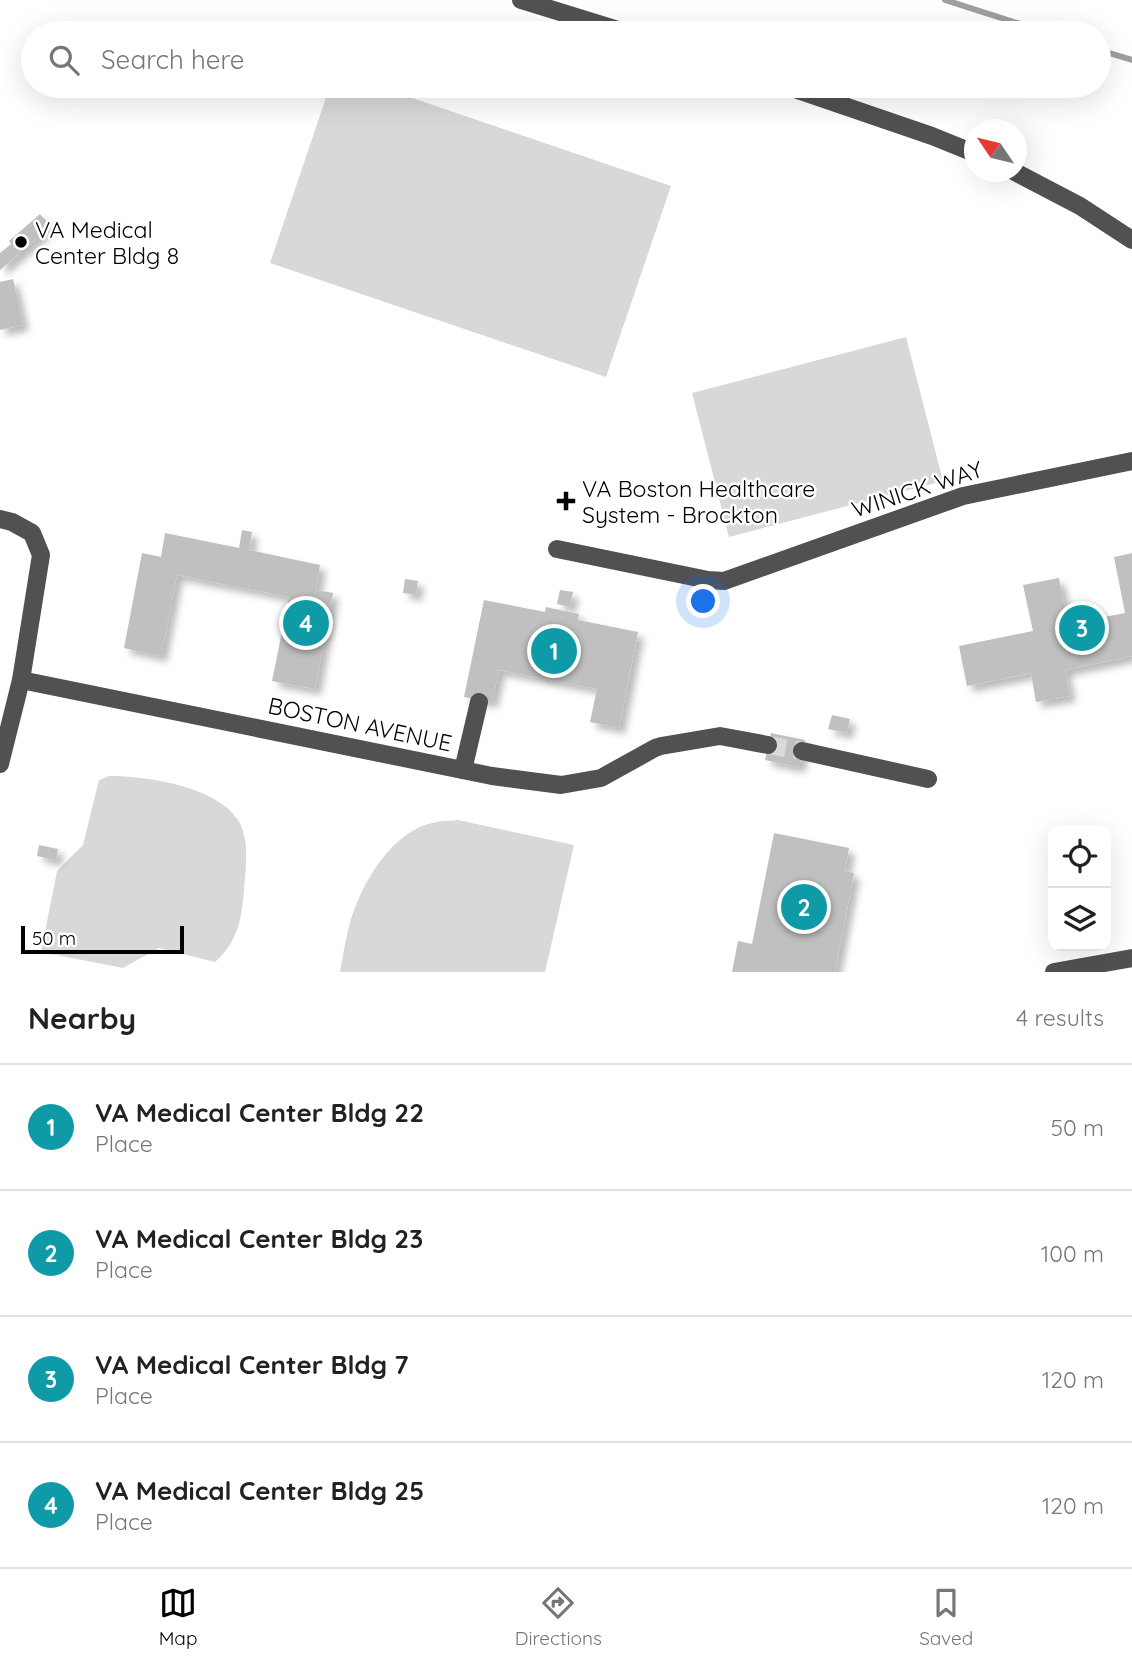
<!DOCTYPE html>
<html lang="en">
<head>
<meta charset="utf-8">
<style>
  :root { --surface:#fff; --page:#f2f2f2; --text:#222; --muted:#767676; --line:#e0e0e0; --accent:#000 }
  body { margin:0; font-family:Quicksand,sans-serif; background:var(--page); color:var(--text) }
  .controls { position:absolute; right:21px; bottom:21px; display:grid; overflow:hidden; border-radius:14px; box-shadow:0 7px 28px #0002 }
  .controls button { width:63px; height:63px; display:grid; place-items:center; padding:0; border:0; border-bottom:2px solid var(--line); background:var(--surface); color:var(--text); font:35px sans-serif }
  .compass { position:absolute; left:964px; top:119px; width:63px; height:63px; border-radius:50%; background:var(--surface); box-shadow:0 7px 28px #0002; rotate:305deg }
  .scale { position:absolute; left:21px; bottom:18px; width:163px; box-sizing:border-box; padding-left:7px; border:4px solid #000; border-top:0; font-size:19px; line-height:24px; white-space:nowrap; color:#000; -webkit-text-stroke:5px #fff; paint-order:stroke }
  .you { position:absolute; left:704px; top:602px; width:24px; height:24px; margin:-18px; border:5px solid #fff; border-radius:50%; background:#1a73e8; box-shadow:0 0 0 10px #1a73e833 }
  .badge { display:grid; place-items:center; width:46px; height:46px; border-radius:50%; background:var(--accent); color:#fff; font-size:23px; font-weight:700 }
  .pin { position:absolute; translate:-50% -50%; border:4px solid #fff; box-shadow:0 2px 7px #0006 }
  .list { margin:0; padding:0; list-style:none }
  h2 { display:flex; justify-content:space-between; align-items:center; height:91px; margin:0; padding:0 28px; font-size:30px }
  h2 small { font-size:23px; font-weight:400; color:var(--muted) }
  .list li { display:grid; grid-template-columns:46px 1fr auto; gap:21px; align-items:center; box-sizing:border-box; height:126px; padding:0 28px; border-top:2px solid var(--line) }
  .list b { display:block; font-size:26px; white-space:nowrap }
  .list p { margin:0; font-size:23px; white-space:nowrap; color:var(--muted) }
  .list em { font-size:23px; font-style:normal; color:var(--muted) }
  .icon { flex:none; width:38px; height:38px; fill:none; stroke:currentColor; stroke-width:2; stroke-linecap:round; stroke-linejoin:round }
  .map { position:relative; flex:none; width:1132px; height:972px; overflow:hidden }
  .search { position:absolute; background:var(--surface); box-shadow:0 7px 28px #0002; left:21px; right:21px; top:21px; height:77px; display:flex; align-items:center; gap:18px; box-sizing:border-box; padding:0 24px; border-radius:38px; color:var(--muted); font-size:26px }
  .sheet { height:595px; background:var(--surface) }
  nav { display:flex; justify-content:space-around; align-items:center; box-sizing:border-box; height:98px; border-top:2px solid var(--line); background:var(--surface); font-size:19px; color:var(--muted) }
  nav a { display:grid; justify-items:center; gap:4px }
  nav .on { color:var(--accent) }
  .map>svg:first-child { display:block }
  .green { fill:#d8d8d8 }
  .lines { fill:none; stroke-linecap:round; stroke-linejoin:round }
  .stream { stroke:#9f9f9f; stroke-width:6 }
  .building { fill:#c0c0c0; filter:url(#shadow) }
  .minor-tunnel { stroke:#d9d9d9; stroke-width:18; stroke-dasharray:18 9; stroke-linecap:butt }
  .minor { stroke:#515151; stroke-width:18 }
  .poi-dot { fill:#000; stroke:#fff; stroke-width:2.5 }
  .labels { text-anchor:middle; dominant-baseline:central; stroke-width:5; stroke-linejoin:round; paint-order:stroke }
  .poi-label { font-size:23px; fill:#000; stroke:#fff; text-anchor:start }
  .street-label { font-size:23px; fill:#000; stroke:#fff }
</style>
</head>
<body>
<div class="map">
<svg width="1132" height="972" viewBox="0 0 1132 972">
  <defs>
    <filter id="shadow"><feDropShadow dx="6" dy="6" stdDeviation="3.5" flood-color="#0004"/></filter>
  </defs>
  <rect width="100%" height="100%" fill="#fff"/>
  <g class="green">
    <path d="M330,86h47l294,100 -65,191 -336,-114z"/>
    <path d="M906,337l37,144 -214,56 -37,-144z"/>
    <path d="M109,776c37,0 107,10 129,44 12,20 8,47 6,69 -2,29 -6,53 -29,73l-56,-14 -36,20 -82,-16 16,-81 26,-26 16,-65z"/>
    <path d="M458,820l116,25 -29,127h-205c3,-17 6,-36 11,-53 12,-38 42,-90 86,-97 7,-2 14,-1 21,-2z"/>
  </g>
  <g class="lines">
    <g class="stream">
      <path d="M945,0l103,33"/>
      <path d="M1099,50l33,10"/>
    </g>
  </g>
  <g class="building">
    <path d="M40,214l11,12 -51,44v-17l11,-9 -2,-3z"/>
    <path d="M13,279l10,46 -23,5v-48z"/>
    <path d="M242,530l10,2 -3,18 71,15 -4,25 17,3 -18,96 -43,-8 17,-84 -112,-22 -16,81 -37,-8 18,-95 19,4 4,-24 74,15z"/>
    <path d="M1132,553v103l-67,14 5,26 -34,6 -5,-29 -64,13 -8,-40 74,-15 -10,-46 36,-7 9,46 57,-11 -11,-56z"/>
    <path d="M405,579l13,2 -2,14 -13,-2z"/>
    <path d="M560,590l13,2 -3,15 -13,-3z"/>
    <path d="M484,600l61,12 1,-5 33,7 -1,6 60,12 -19,96 -29,-6 7,-33 -98,-19 -7,32 -28,-5z"/>
    <path d="M832,715l18,4 -3,14 -19,-4z"/>
    <path d="M771,733l34,7 -6,27 -34,-7z"/>
    <path d="M774,833l75,15 -4,23 9,2 -19,99h-103l6,-31 14,3z"/>
    <path d="M39,845l19,4 -2,11 -19,-4z"/>
  </g>
  <g class="lines">
    <path class="minor-tunnel" d="M768,745l34,6"/>
    <g class="minor">
      <path d="M521,0l107,33"/>
      <path d="M786,86l146,50 42,17"/>
      <path d="M1015,172l65,34 52,34"/>
      <path d="M0,519l12,3 20,11 9,22 -20,125"/>
      <path d="M557,549l151,31 16,1 239,-85 169,-35"/>
      <path d="M802,751l126,28"/>
      <path d="M0,764l21,-84 471,96 69,9 40,-7 54,-30 6,-2 59,-10 48,9"/>
      <path d="M463,770l16,-68"/>
      <path d="M1054,972l78,-14"/>
    </g>
  </g>
  <g class="poi-dot">
    <circle cx="21" cy="242" r="7"/>
    <path d="M562.5 490.5h7v7h7v7h-7v7h-7v-7h-7v-7h7z"/>
  </g>
  <g class="labels">
    <g class="poi-label">
      <text x="35" y="229">VA Medical<tspan x="35" dy="26">Center Bldg 8</tspan></text>
      <text x="582" y="488">VA Boston Healthcare<tspan x="582" dy="26">System - Brockton</tspan></text>
    </g>
    <g class="street-label">
      <text transform="translate(917 489) rotate(-18)">WINICK WAY</text>
      <text transform="translate(360 724) rotate(12)">BOSTON AVENUE</text>
    </g>
  </g>
</svg>
<div class="controls">
<button><svg class="icon" aria-label="locate" viewBox="0 0 24 24"><circle cx="12" cy="12" r="6"/><path d="M12 2v4M12 18v4M2 12h4M18 12h4"/></svg></button>
<button><svg class="icon" aria-label="layers" viewBox="0 0 24 24"><path d="M12 4l9 5-9 5-9-5zM3 14l9 5 9-5"/></svg></button>
</div>
<svg class="compass" viewBox="-18 -18 36 36"><path d="M0-13l5 13h-10z" fill="#e53935"/><path d="M0 13l5-13h-10z" fill="#767676"/></svg>
<div class="scale">50 m</div>
<div class="you"></div>
<div class="pin badge" style="left:554px;top:651px;background:#0f9aa8">1</div>
<div class="pin badge" style="left:804px;top:907px;background:#0f9aa8">2</div>
<div class="pin badge" style="left:1082px;top:628px;background:#0f9aa8">3</div>
<div class="pin badge" style="left:306px;top:623px;background:#0f9aa8">4</div>
<div class="search"><svg class="icon" aria-label="search" viewBox="0 0 24 24"><circle cx="10" cy="10" r="6"/><path d="M15 15l6 6"/></svg>Search here</div>
</div>
<section class="sheet">
<h2>Nearby<small>4 results</small></h2>
<ul class="list">
<li><span class="badge" style="background:#0f9aa8">1</span><div><b>VA Medical Center Bldg 22</b><p>Place</p></div><em>50 m</em></li>
<li><span class="badge" style="background:#0f9aa8">2</span><div><b>VA Medical Center Bldg 23</b><p>Place</p></div><em>100 m</em></li>
<li><span class="badge" style="background:#0f9aa8">3</span><div><b>VA Medical Center Bldg 7</b><p>Place</p></div><em>120 m</em></li>
<li><span class="badge" style="background:#0f9aa8">4</span><div><b>VA Medical Center Bldg 25</b><p>Place</p></div><em>120 m</em></li>
</ul>
</section>
<nav>
<a class="on"><svg class="icon" aria-label="map" viewBox="0 0 24 24"><path d="M3 6l6-2 6 2 6-2v14l-6 2-6-2-6 2zM9 4v14M15 6v14"/></svg>Map</a>
<a><svg class="icon" aria-label="directions" viewBox="0 0 24 24"><path d="M12 3l9 9-9 9-9-9zM9 14v-3h6M13 9l2 2-2 2"/></svg>Directions</a>
<a><svg class="icon" aria-label="saved" viewBox="0 0 24 24"><path d="M7 4h10v16l-5-4-5 4z"/></svg>Saved</a>
</nav>
</body>
</html>
